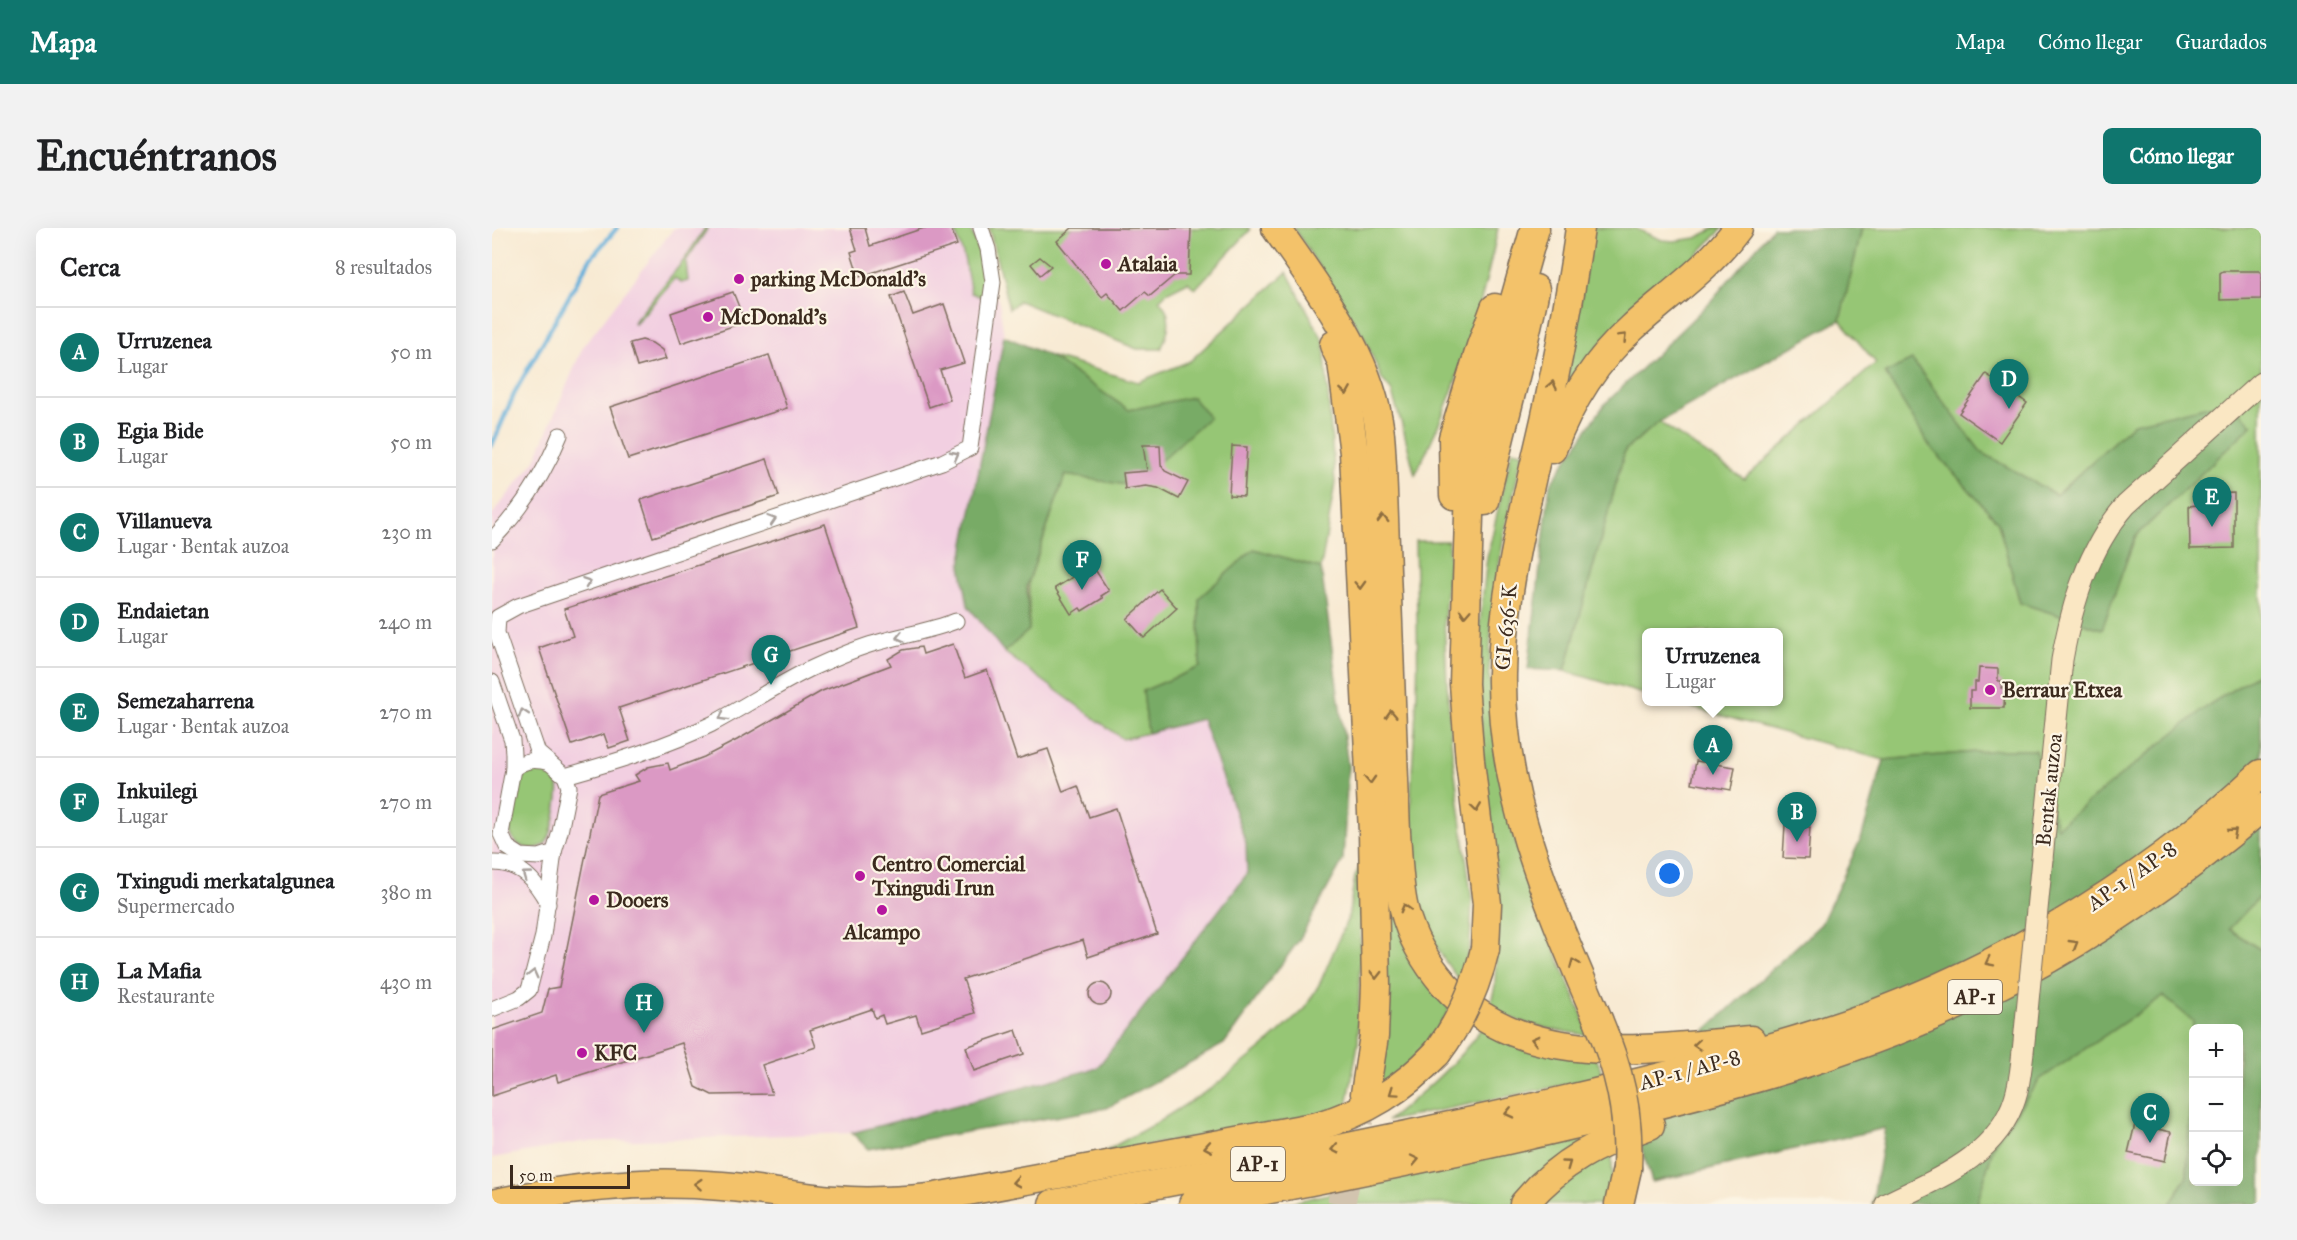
<!DOCTYPE html>
<html lang="es">
<head>
<meta charset="utf-8">
<style>
  :root { --surface:#fff; --page:#f2f2f2; --text:#202124; --muted:#757577; --line:#e0e0e0; --accent:#0f766e }
  body { margin:0; font-family:"IM FELL Great Primer",serif; background:var(--page); color:var(--text) }
  .controls { position:absolute; right:18px; bottom:18px; display:grid; overflow:hidden; border-radius:9px; box-shadow:0 6px 24px #0002 }
  .controls button { width:54px; height:54px; display:grid; place-items:center; padding:0; border:0; border-bottom:2px solid var(--line); background:var(--surface); color:var(--text); font:30px sans-serif }
  .scale { position:absolute; left:18px; bottom:15px; width:120px; box-sizing:border-box; padding-left:6px; border:3px solid #3b2a1e; border-top:0; font-size:16px; line-height:21px; white-space:nowrap; color:#3b2a1e; -webkit-text-stroke:4px #fcf5e5; paint-order:stroke }
  .you { position:absolute; left:1178px; top:646px; width:21px; height:21px; margin:-15px; border:4px solid #fff; border-radius:50%; background:#1a73e8; box-shadow:0 0 0 9px #1a73e833 }
  .badge { display:grid; place-items:center; width:39px; height:39px; border-radius:50%; background:var(--accent); color:#fff; font-size:20px; font-weight:700 }
  .pin { position:absolute; translate:-50% -50px; filter:drop-shadow(0 2px 3px #0008) }
  .pin::after { content:''; position:absolute; top:32px; width:21px; height:18px; background:inherit; clip-path:polygon(0 0,100% 0,50% 100%) }
  .popup { position:absolute; left:1150px; top:400px; width:141px; height:78px; box-sizing:border-box; display:grid; place-content:center; border-radius:9px; background:var(--surface); filter:drop-shadow(0 2px 4px #0005); font-size:20px; white-space:nowrap; color:var(--muted) }
  .popup b { font-size:22px; color:var(--text) }
  .popup::after { content:''; position:absolute; left:50%; top:100%; margin-left:-12px; border:12px solid transparent; border-top-color:var(--surface) }
  .list { margin:0; padding:0; list-style:none }
  h2 { display:flex; justify-content:space-between; align-items:center; height:78px; margin:0; padding:0 24px; font-size:26px }
  h2 small { font-size:20px; font-weight:400; color:var(--muted) }
  .list li { display:grid; grid-template-columns:39px 1fr auto; gap:18px; align-items:center; box-sizing:border-box; height:90px; padding:0 24px; border-top:2px solid var(--line) }
  .list b { display:block; font-size:22px; white-space:nowrap }
  .list p { margin:0; font-size:20px; white-space:nowrap; color:var(--muted) }
  .list em { font-size:20px; font-style:normal; color:var(--muted) }
  .icon { flex:none; width:33px; height:33px; fill:none; stroke:currentColor; stroke-width:2; stroke-linecap:round; stroke-linejoin:round }
  .map { position:relative; flex:none; width:1769px; height:976px; overflow:hidden; border-radius:9px }
  header { display:flex; align-items:center; gap:36px; box-sizing:border-box; height:84px; padding:0 30px; background:var(--accent); color:#fff }
  header strong { font-size:28px }
  nav { display:flex; gap:33px; margin-inline-start:auto; font-size:21px }
  .intro { display:flex; align-items:center; justify-content:space-between; box-sizing:border-box; height:144px; padding:0 36px }
  h1 { margin:0; font-size:42px }
  .button { padding:15px 27px; border-radius:9px; background:var(--accent); color:#fff; font-size:21px; font-weight:700 }
  main { display:flex; gap:36px; padding:0 36px }
  aside { flex:1; background:var(--surface); border-radius:9px; box-shadow:0 6px 24px #0002 }
  .map>svg:first-child { display:block }
  .built { fill:#f2cfe1 }
  .green { fill:#96c675; stroke:#68784a; stroke-width:1.5; fill-rule:evenodd }
  .forest { fill:#78ab66; stroke:#5a6a42; stroke-width:1.5; fill-rule:evenodd }
  .lines { fill:none; stroke-linecap:round; stroke-linejoin:round }
  .stream { stroke:#61aeda; stroke-width:4.5 }
  .building { fill:#db99c4 }
  .highway-tunnel { stroke:#d2c4af; stroke-width:28; stroke-dasharray:28 14; stroke-linecap:butt }
  .street-casing { stroke:#7d6d5d; stroke-width:17 }
  .secondary-casing { stroke:#7d6d5d; stroke-width:23 }
  .highway-casing { stroke:#7d6d5d; stroke-width:31 }
  .street { stroke:#fff; stroke-width:15 }
  .secondary { stroke:#fae7c3; stroke-width:21 }
  .highway { stroke:#f3c26a; stroke-width:28 }
  .secondary-bridge-casing { stroke:#7d6d5d; stroke-width:23; stroke-linecap:butt }
  .highway-bridge-casing { stroke:#7d6d5d; stroke-width:31; stroke-linecap:butt }
  .secondary-bridge { stroke:#fae7c3; stroke-width:21 }
  .highway-bridge { stroke:#f3c26a; stroke-width:28 }
  .oneway { stroke:#8e6e40 }
  .oneway2 { stroke:#a79f9a }
  .poi-dot { fill:#b5179e; stroke:#fcf5e5; stroke-width:2 }
  .labels { text-anchor:middle; dominant-baseline:central; stroke-width:4.5; stroke-linejoin:round; paint-order:stroke }
  .shield { fill:#fcf5e5; stroke:#75675a; stroke-width:1.5 }
  .shield-label { font-size:20px; font-weight:bold; fill:#3b2a1e }
  .poi-label { font-size:21px; font-weight:bold; fill:#3b2a1e; stroke:#fcf5e5; text-anchor:start }
  .street-label { font-size:21px; fill:#3b2a1e; stroke:#fcf5e5 }
</style>
</head>
<body>
<header>
<strong>Mapa</strong>
<nav><a>Mapa</a><a>Cómo llegar</a><a>Guardados</a></nav>
</header>
<div class="intro"><h1>Encuéntranos</h1><a class="button">Cómo llegar</a></div>
<main>
<aside>
<h2>Cerca<small>8 resultados</small></h2>
<ul class="list">
<li><span class="badge">A</span><div><b>Urruzenea</b><p>Lugar</p></div><em>50 m</em></li>
<li><span class="badge">B</span><div><b>Egia Bide</b><p>Lugar</p></div><em>50 m</em></li>
<li><span class="badge">C</span><div><b>Villanueva</b><p>Lugar · Bentak auzoa</p></div><em>230 m</em></li>
<li><span class="badge">D</span><div><b>Endaietan</b><p>Lugar</p></div><em>240 m</em></li>
<li><span class="badge">E</span><div><b>Semezaharrena</b><p>Lugar · Bentak auzoa</p></div><em>270 m</em></li>
<li><span class="badge">F</span><div><b>Inkuilegi</b><p>Lugar</p></div><em>270 m</em></li>
<li><span class="badge">G</span><div><b>Txingudi merkatalgunea</b><p>Supermercado</p></div><em>380 m</em></li>
<li><span class="badge">H</span><div><b>La Mafia</b><p>Restaurante</p></div><em>430 m</em></li>
</ul>
</aside>
<div class="map">
<svg width="1769" height="976" viewBox="0 0 1769 976">
  <rect width="100%" height="100%" fill="#fcf5e5"/>
  <filter id="ink" filterUnits="userSpaceOnUse"><feTurbulence type="fractalNoise" baseFrequency=".0167" numOctaves="2"/><feDisplacementMap in="SourceGraphic" scale="12" xChannelSelector="R" yChannelSelector="G"/><feConvolveMatrix kernelMatrix="1 2 1 2 8 2 1 2 1" color-interpolation-filters="sRGB"/></filter>
  <filter id="wash" filterUnits="userSpaceOnUse"><feTurbulence type="fractalNoise" baseFrequency=".008" numOctaves="4" result="noise"/><feDisplacementMap in="SourceGraphic" scale="24" xChannelSelector="R" yChannelSelector="G"/><feGaussianBlur stdDeviation="1.35" result="paint"/><feColorMatrix in="noise" values="0 0 0 0 0 0 0 0 0 0 0 0 0 0 0 0 0 1.4 0 .05"/><feComposite in="paint" operator="in"/></filter>
  <g filter="url(#wash)">
    <rect width="100%" height="100%" fill="#f8ead3"/>
    <path class="built" d="M182,0h303l23,79 4,29 -43,229 7,41 36,46 119,87 79,-20 44,124 1,31 -150,194 -245,65 -271,9 -89,16v-643l43,-55 48,-113z"/>
    <g class="green">
      <path d="M213,0h3l-22,33 2,20 -7,2 -6,-5 -40,46 -2,-1 51,-63z"/>
      <path d="M462,0h16c10,24 13,40 14,65l-3,4 -10,-4 -7,-36z"/>
      <path d="M497,0h260l1,2 -55,59 -7,-7 -22,11 -7,7c15,14 10,32 2,49h-24l-118,-48 -10,8z"/>
      <path d="M802,0h204c-17,84 -44,171 -83,247l-12,-47 -12,-38 -9,-11 -18,-42z"/>
      <path d="M1100,0h42l28,12 12,1 22,-3 20,-10h7l-37,38 -74,64 -46,56z"/>
      <path d="M1370,0h399v444l-51,32 -153,124 -23,-78h-35l-115,10 -213,-58h108v-70h-132v63l-82,-24 60,-221 34,-28 85,57 132,-116 -36,-43zM1420,132l69,92 75,43 78,-72 118,2 -117,112 -33,92 -82,-26 -22,-81 -69,-77z"/>
      <path d="M795,44l37,70 11,141 -14,85 -67,-19 -55,49 1,69 -57,24 5,42 -25,6 -119,-87 25,-22v-49l36,-106 68,11 59,-89 -63,13 -80,-54 89,26 52,-21z"/>
      <path d="M1020,222l11,2 -19,82 -12,78 -3,61 17,131 19,75 66,157c-34,-6 -72,-9 -101,-30l5,-20 3,-101 -16,-135 -4,-109 9,-84z"/>
      <path d="M923,313h33l1,20 -5,59 3,62 5,69 20,150 -2,43 -9,38c-70,-78 -48,-195 -44,-290 2,-50 -1,-101 -2,-151z"/>
      <path d="M46,535c6,5 14,9 18,15 7,8 -3,60 -12,67 -4,3 -12,4 -17,3 -25,-6 -17,-32 -13,-51 4,-19 4,-28 24,-34z"/>
      <path d="M870,633l-4,183 -11,62 -13,7 -232,40 54,-30 56,-35 50,-40 42,-38 16,-27 28,-65 7,-41z"/>
      <path d="M894,655l64,122 -3,10 -40,51 -33,26z"/>
      <path d="M1769,667v55l-32,-21z"/>
      <path d="M1671,768l30,24 -6,156 -17,28h-193l17,-60 45,-64z"/>
      <path d="M989,801l113,27 5,8 4,13 -216,44c35,-28 68,-55 94,-92z"/>
      <path d="M1120,901v52l-8,23h-320z"/>
    </g>
    <g class="forest">
      <path d="M1281,0h89l-22,92 -181,102 -34,28 -60,221 -37,-2 22,-185 54,-79 106,-103z"/>
      <path d="M512,108l45,20 80,54 63,-13 17,20 -76,69 -68,-11 -38,111 2,44 -25,22 -36,-46 -7,-41z"/>
      <path d="M1420,132l69,92 75,43 78,-72 97,-22 21,24 -117,112 -33,92 -82,-26 -22,-81 -69,-77 -44,-72z"/>
      <path d="M762,321l67,19 27,198 -5,94 -44,80 -75,104 -117,64 -239,41 -16,-16 245,-65 150,-194 -1,-31 -44,-124 -54,14 -5,-42 57,-24 -1,-69z"/>
      <path d="M1769,444v223l-32,34 32,21v254h-91l17,-28 6,-155 -30,-25 -124,84 -45,64 -17,60h-105l13,-76 -233,54 -14,-46 68,-106 115,-106 41,-88 22,-76 115,-10h36l22,77 153,-123zM1702,800h44v154h-44z"/>
    </g>
    <g class="lines">
      <path class="stream" d="M0,217l24,-55 74,-131 27,-31"/>
    </g>
    <g id="blocks">
      <g class="building">
        <path d="M358,0h15l5,18 54,-18h27l6,17 -98,32 -8,-25 6,-2z"/>
        <path d="M580,0h119l-2,47h-14l-25,21 -5,-4 -22,19 -16,-18 -5,4 -45,-56z"/>
        <path d="M548,29l11,9 -11,9 -9,-11z"/>
        <path d="M1731,43h36l2,2v26l-41,1v-27z"/>
        <path d="M241,64l12,30 -64,21 -10,-30z"/>
        <path d="M412,64l9,23 31,-11 20,59 -24,7 10,30 -21,7 -38,-110z"/>
        <path d="M150,112l10,3 10,7 4,9 -29,8 -7,-24z"/>
        <path d="M277,127l18,53 -159,51 -18,-52z"/>
        <path d="M1494,146l41,29 -27,39 -41,-29z"/>
        <path d="M651,217h17l1,20 4,6 23,11 -9,17 -21,-11 -12,-2 -21,3 -2,-16 24,-2z"/>
        <path d="M740,218l15,1 -3,49 -15,-1z"/>
        <path d="M275,231l12,37 -126,41 -12,-37z"/>
        <path d="M1742,265v55l-44,1 -1,-43 8,-1 -1,-11z"/>
        <path d="M333,296l34,104 -240,80 11,33 -21,7 -5,-14 -32,11 -33,-97 34,-12 -9,-27z"/>
        <path d="M600,337l17,26 -8,5 2,2 -21,13 -2,-3 -9,6 -16,-26z"/>
        <path d="M668,361l17,19 -33,30 -17,-19z"/>
        <path d="M461,416l12,34 22,-8 30,89 31,-10 15,43 15,-6 11,31 27,-9 41,126 -69,23 -5,-17 -120,39 12,34 -54,17 -5,-15 -31,9 -3,-9 -7,3 -3,-9 -62,21 6,17 -54,18 10,29 -60,1 -16,-8 -14,-44 -124,39 -2,-7 -64,21v-66l50,-17 6,-24 11,-2 39,-193 41,-13 -4,-6 13,-8 20,-4 2,7 34,-13 33,-17 85,-49 69,-26 -3,-6 15,-9 18,-3 2,7z"/>
        <path d="M1487,440l19,1v12h4l-1,7h4l-1,20h-34v-17h5v-9h3z"/>
        <path d="M1204,533l39,6 -4,23 -39,-7z"/>
        <path d="M1293,597l25,2 -2,32 -25,-1z"/>
        <circle cx="608" cy="766" r="11"/>
        <path d="M524,802l8,24 -50,17 -8,-24z"/>
        <path d="M1643,896l36,8 -6,29 -37,-8z"/>
      </g>
    </g>
  </g>
  <g filter="url(#ink)">
    <use href="#blocks" fill-opacity="0" stroke="#7d6d5d" stroke-width="1.5"/>
    <g class="lines">
      <path class="highway-tunnel" d="M849,976l24,-110"/>
      <g class="street-casing">
        <g id="street">
          <path d="M0,312c30,-31 52,-65 68,-105"/>
          <path d="M0,454l20,58 1,14v15l-12,65 6,13 14,9 18,1 15,-5 6,-20 9,-45 -4,-11 -27,-23 -41,-120 1,-16 20,-11 424,-144 28,-14 23,-166 -5,-33 -7,-21"/>
          <path d="M21,541c13,-10 22,-10 37,-6"/>
          <path d="M73,548c50,-14 100,-29 147,-52 32,-17 63,-38 96,-54 22,-10 45,-21 68,-27 27,-8 54,-12 80,-22"/>
          <path d="M0,635c28,-1 44,18 56,41"/>
          <path d="M0,781l27,-11 10,-8 14,-54 11,-84"/>
        </g>
      </g>
      <g class="secondary-casing">
        <g id="secondary">
          <path d="M1550,631l20,-199c10,-56 26,-111 64,-155l135,-122"/>
          <path d="M1394,976c50,-25 111,-47 129,-106 5,-15 6,-31 8,-46"/>
        </g>
      </g>
      <g class="highway-casing">
        <g id="highway">
          <path d="M784,0c40,57 90,122 102,192 3,15 3,31 4,46l14,366c2,26 2,52 8,77 7,28 22,54 41,76 78,86 202,64 306,55"/>
          <path d="M1088,0c-9,65 -21,128 -35,192 -19,84 -42,167 -43,254 -2,122 48,233 95,343"/>
          <path d="M842,117l8,17 12,91 19,379 3,153 -2,51 -9,58"/>
          <path d="M1060,221c17,-45 43,-88 80,-121 36,-33 77,-60 106,-100"/>
          <path d="M962,267l-1,-57 28,-92 14,-38"/>
          <path d="M993,273c15,-71 36,-140 50,-212"/>
          <path d="M993,721l2,-45 -17,-143 -6,-77 6,-201 4,-38 61,-217"/>
          <path d="M0,976c76,-17 153,-25 230,-18 38,3 75,11 113,14 32,3 64,1 95,-2l388,-72c48,-14 85,-37 119,-73"/>
          <path d="M561,976c171,-33 343,-64 513,-104 85,-20 169,-40 253,-67 163,-52 317,-142 442,-259"/>
          <path d="M701,976c137,-26 273,-53 409,-86 135,-32 270,-69 395,-132 96,-48 183,-109 264,-178"/>
          <path d="M1032,976c37,-44 73,-60 126,-79"/>
          <path d="M1127,976l8,-35"/>
        </g>
      </g>
      <use href="#street" class="street"/>
      <use href="#secondary" class="secondary"/>
      <use href="#highway" class="highway"/>
      <g class="secondary-bridge-casing">
        <path id="secondary-bridge" d="M1531,824l19,-193"/>
      </g>
      <g class="highway-bridge-casing">
        <g id="highway-bridge">
          <path d="M1105,789c22,52 33,95 30,152"/>
          <path d="M945,825c24,-32 39,-65 48,-104"/>
        </g>
      </g>
      <use href="#secondary-bridge" class="secondary-bridge"/>
      <use href="#highway-bridge" class="highway-bridge"/>
    </g>
    <defs><path id="oneway-chevron" d="M-2-3.5L2.5 0L-2 3.5" fill="none" stroke-width="1.6" stroke-linecap="round" stroke-linejoin="round" transform="scale(1.5)"/></defs>
    <g class="oneway">
      <use href="#oneway-chevron" transform="translate(1131 109) rotate(-45)"/>
      <use href="#oneway-chevron" transform="translate(1060 157) rotate(-78)"/>
      <use href="#oneway-chevron" transform="translate(854 163) rotate(81)"/>
      <use href="#oneway-chevron" transform="translate(891 291) rotate(-91)"/>
      <use href="#oneway-chevron" transform="translate(868 357) rotate(88)"/>
      <use href="#oneway-chevron" transform="translate(973 385) rotate(93)"/>
      <use href="#oneway-chevron" transform="translate(899 486) rotate(-92)"/>
      <use href="#oneway-chevron" transform="translate(878 552) rotate(87)"/>
      <use href="#oneway-chevron" transform="translate(984 580) rotate(82)"/>
      <use href="#oneway-chevron" transform="translate(1741 604) rotate(-41)"/>
      <use href="#oneway-chevron" transform="translate(913 680) rotate(-105)"/>
      <use href="#oneway-chevron" transform="translate(1582 716) rotate(-31)"/>
      <use href="#oneway-chevron" transform="translate(1497 734) rotate(153)"/>
      <use href="#oneway-chevron" transform="translate(1082 735) rotate(-113)"/>
      <use href="#oneway-chevron" transform="translate(884 747) rotate(90)"/>
      <use href="#oneway-chevron" transform="translate(1043 812) rotate(-165)"/>
      <use href="#oneway-chevron" transform="translate(1205 817) rotate(175)"/>
      <use href="#oneway-chevron" transform="translate(901 864) rotate(145)"/>
      <use href="#oneway-chevron" transform="translate(1017 885) rotate(167)"/>
      <use href="#oneway-chevron" transform="translate(716 919) rotate(170)"/>
      <use href="#oneway-chevron" transform="translate(843 921) rotate(169)"/>
      <use href="#oneway-chevron" transform="translate(923 932) rotate(-12)"/>
      <use href="#oneway-chevron" transform="translate(1075 936) rotate(-36)"/>
      <use href="#oneway-chevron" transform="translate(524 954) rotate(170)"/>
      <use href="#oneway-chevron" transform="translate(206 956) rotate(-176)"/>
    </g>
    <g class="oneway2">
      <use href="#oneway-chevron" transform="translate(463 227) rotate(-28)"/>
      <use href="#oneway-chevron" transform="translate(280 292) rotate(-18)"/>
      <use href="#oneway-chevron" transform="translate(95 354) rotate(-19)"/>
      <use href="#oneway-chevron" transform="translate(408 409) rotate(167)"/>
      <use href="#oneway-chevron" transform="translate(31 485) rotate(-108)"/>
      <use href="#oneway-chevron" transform="translate(231 489) rotate(150)"/>
      <use href="#oneway-chevron" transform="translate(34 647) rotate(-144)"/>
      <use href="#oneway-chevron" transform="translate(41 746) rotate(-76)"/>
    </g>
  </g>
  <g class="poi-dot">
    <circle cx="614" cy="36" r="6"/>
    <circle cx="247" cy="51" r="6"/>
    <circle cx="216" cy="89" r="6"/>
    <circle cx="1498" cy="462" r="6"/>
    <circle cx="368" cy="648" r="6"/>
    <circle cx="102" cy="672" r="6"/>
    <circle cx="390" cy="682" r="6"/>
    <circle cx="90" cy="825" r="6"/>
  </g>
  <g class="labels">
    <g class="shield">
      <rect x="1456" y="752" width="54" height="34" rx="4.5"/>
      <rect x="739" y="919" width="54" height="34" rx="4.5"/>
    </g>
    <g class="shield-label">
      <text x="1483" y="769">AP-1</text>
      <text x="766" y="936">AP-1</text>
    </g>
    <g class="poi-label">
      <text x="626" y="36">Atalaia</text>
      <text x="259" y="51">parking McDonald's</text>
      <text x="228" y="89">McDonald's</text>
      <text x="1510" y="462">Berraur Etxea</text>
      <text x="380" y="636">Centro Comercial<tspan x="380" dy="24">Txingudi Irun</tspan></text>
      <text x="114" y="672">Dooers</text>
      <text x="390" y="704" text-anchor="middle">Alcampo</text>
      <text x="102" y="825">KFC</text>
    </g>
    <g class="street-label">
      <text transform="translate(1014 399) rotate(-85)">GI-636-K</text>
      <text transform="translate(1557 562) rotate(-84)">Bentak auzoa</text>
      <text transform="translate(1640 648) rotate(-35)">AP-1 / AP-8</text>
      <text transform="translate(1198 842) rotate(-15)">AP-1 / AP-8</text>
    </g>
  </g>
</svg>
<div class="controls">
<button>+</button>
<button>−</button>
<button><svg class="icon" aria-label="locate" viewBox="0 0 24 24"><circle cx="12" cy="12" r="6"/><path d="M12 2v4M12 18v4M2 12h4M18 12h4"/></svg></button>
</div>
<div class="scale">50 m</div>
<div class="you"></div>
<div class="pin badge" style="left:1221px;top:547px">A</div>
<div class="popup"><b>Urruzenea</b>Lugar</div>
<div class="pin badge" style="left:1305px;top:614px">B</div>
<div class="pin badge" style="left:1658px;top:915px">C</div>
<div class="pin badge" style="left:1517px;top:181px">D</div>
<div class="pin badge" style="left:1720px;top:299px">E</div>
<div class="pin badge" style="left:590px;top:362px">F</div>
<div class="pin badge" style="left:279px;top:457px">G</div>
<div class="pin badge" style="left:152px;top:805px">H</div>
</div>
</main>
</body>
</html>
